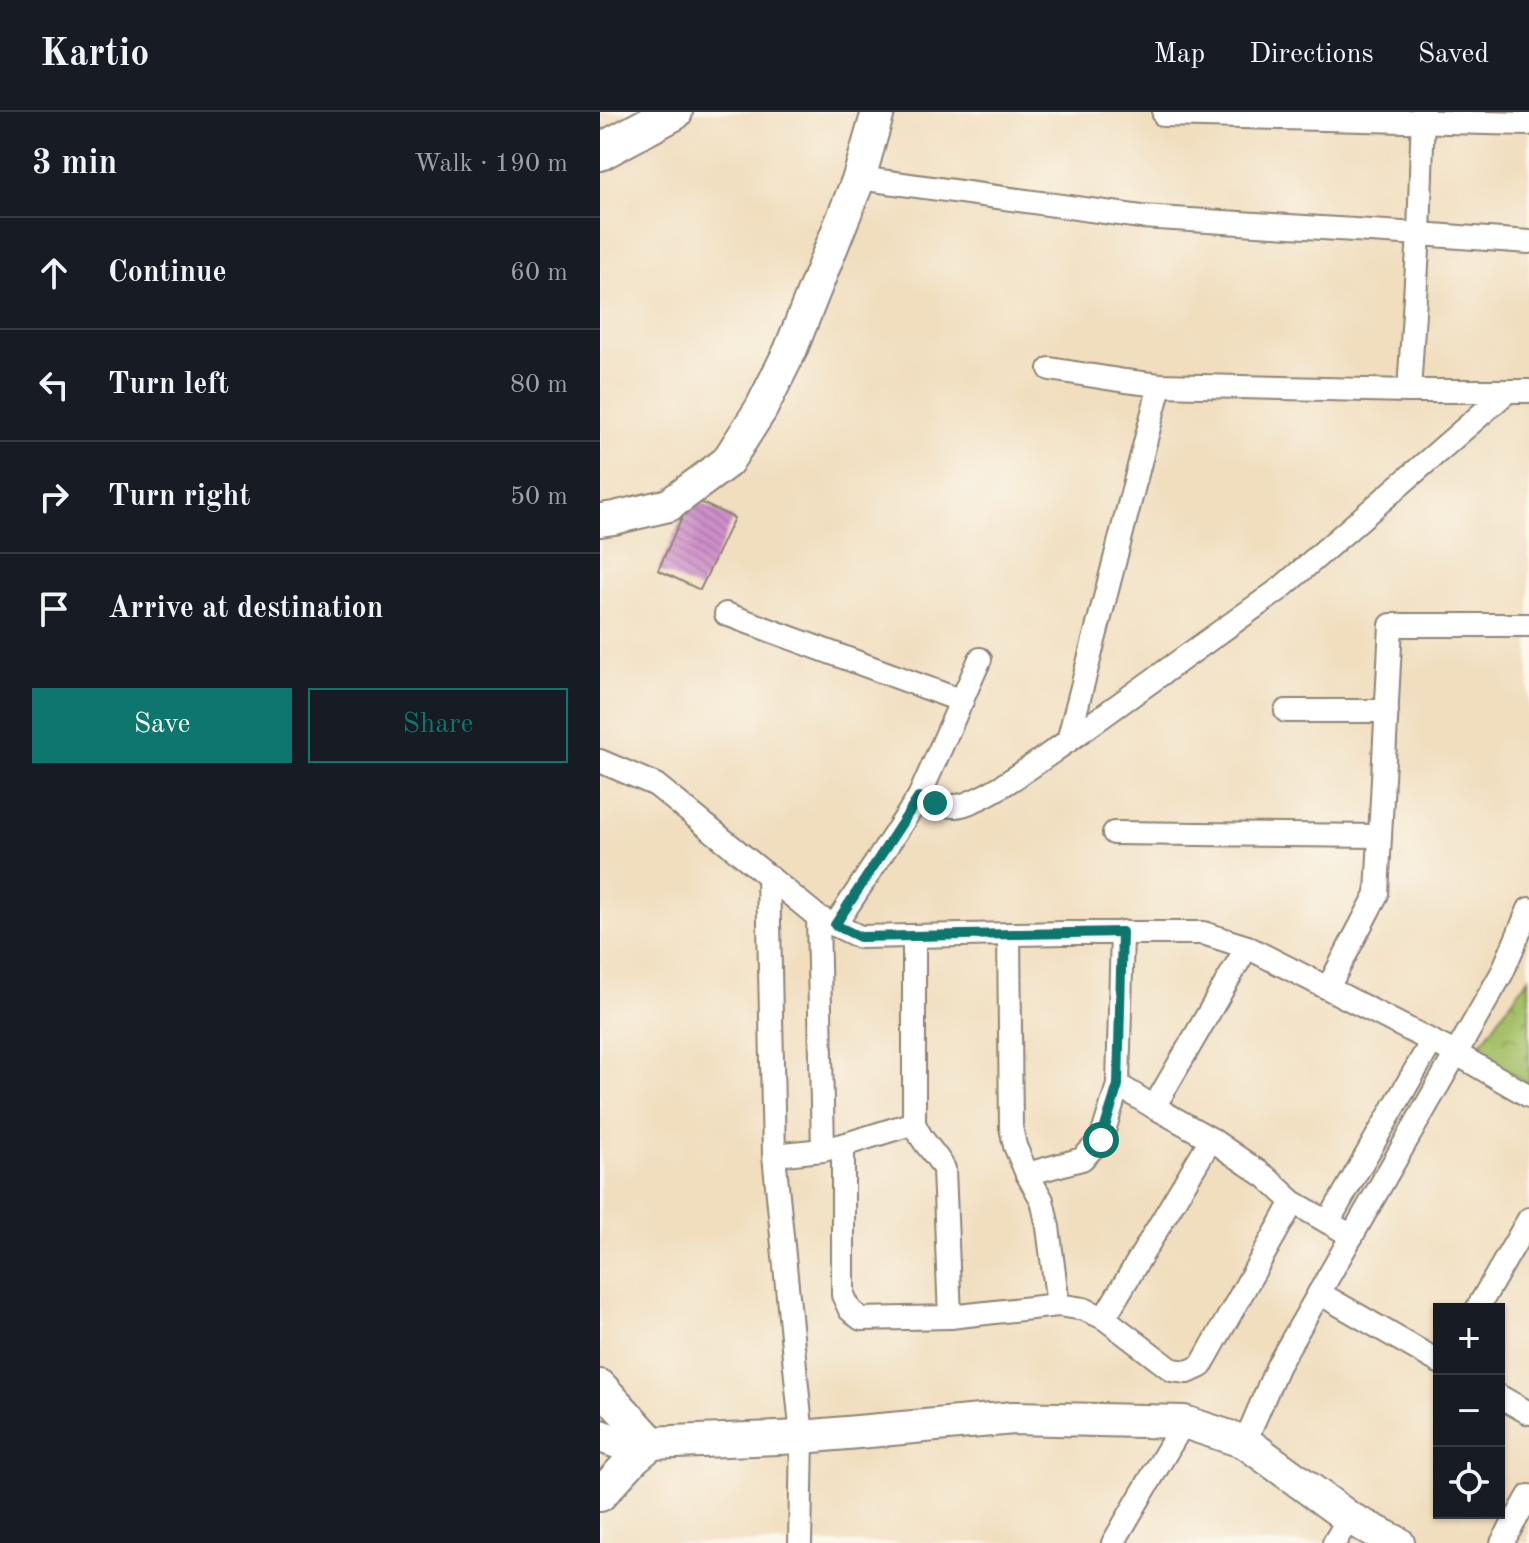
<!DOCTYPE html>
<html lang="en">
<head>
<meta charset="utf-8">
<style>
  :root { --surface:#171b24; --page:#20242c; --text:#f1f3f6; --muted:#9ea1a6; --line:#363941; --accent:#0f766e }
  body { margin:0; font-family:"Old Standard TT",serif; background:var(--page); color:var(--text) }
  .controls { position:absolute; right:24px; bottom:24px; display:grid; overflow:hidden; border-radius:0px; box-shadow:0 2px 6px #0004 }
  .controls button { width:72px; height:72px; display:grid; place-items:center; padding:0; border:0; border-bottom:2px solid var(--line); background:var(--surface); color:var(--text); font:40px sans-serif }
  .stop { position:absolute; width:24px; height:24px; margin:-18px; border:6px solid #0f766e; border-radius:50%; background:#fff }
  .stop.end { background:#0f766e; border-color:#fff; box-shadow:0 2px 8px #0008 }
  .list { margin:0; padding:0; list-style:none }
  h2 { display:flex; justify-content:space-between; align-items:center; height:104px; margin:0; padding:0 32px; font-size:34px }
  h2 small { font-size:26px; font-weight:400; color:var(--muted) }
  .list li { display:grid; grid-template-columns:52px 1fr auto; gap:24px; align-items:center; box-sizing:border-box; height:112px; padding:0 32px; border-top:2px solid var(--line) }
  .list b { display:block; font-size:30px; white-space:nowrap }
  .list em { font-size:26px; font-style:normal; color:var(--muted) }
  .actions { display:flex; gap:16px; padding:24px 32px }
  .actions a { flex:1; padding:18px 0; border:2px solid var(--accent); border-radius:0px; text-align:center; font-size:28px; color:var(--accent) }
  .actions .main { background:var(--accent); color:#fff }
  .icon { flex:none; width:44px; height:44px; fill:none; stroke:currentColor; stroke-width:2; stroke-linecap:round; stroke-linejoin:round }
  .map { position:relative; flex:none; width:929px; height:1431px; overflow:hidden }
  header { display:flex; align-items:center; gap:48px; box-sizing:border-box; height:112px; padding:0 40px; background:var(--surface); border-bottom:2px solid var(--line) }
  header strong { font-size:38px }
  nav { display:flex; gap:44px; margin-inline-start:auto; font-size:28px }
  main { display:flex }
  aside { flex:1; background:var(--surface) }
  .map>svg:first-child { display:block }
  .park { fill:url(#park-crowns); stroke:#687649; stroke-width:2 }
  .building { fill:url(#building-back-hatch) }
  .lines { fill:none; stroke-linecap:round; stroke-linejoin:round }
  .street-casing { stroke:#8e8475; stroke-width:26 }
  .secondary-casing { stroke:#8e8475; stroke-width:36 }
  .primary-casing { stroke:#8e8475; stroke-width:40 }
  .street { stroke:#fff; stroke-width:22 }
  .secondary { stroke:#fff; stroke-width:32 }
  .primary { stroke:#fff; stroke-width:36 }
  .route { stroke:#0f766e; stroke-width:10 }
</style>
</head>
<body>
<header>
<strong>Kartio</strong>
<nav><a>Map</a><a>Directions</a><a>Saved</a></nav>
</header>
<main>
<aside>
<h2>3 min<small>Walk · 190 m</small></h2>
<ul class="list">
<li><svg class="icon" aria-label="ahead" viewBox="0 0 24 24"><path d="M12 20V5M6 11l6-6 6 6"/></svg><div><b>Continue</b></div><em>60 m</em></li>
<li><svg class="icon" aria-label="left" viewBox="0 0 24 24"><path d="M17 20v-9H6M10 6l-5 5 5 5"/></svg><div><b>Turn left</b></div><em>80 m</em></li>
<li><svg class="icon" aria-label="right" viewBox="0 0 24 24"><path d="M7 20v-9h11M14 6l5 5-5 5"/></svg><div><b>Turn right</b></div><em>50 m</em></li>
<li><svg class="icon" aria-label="arrive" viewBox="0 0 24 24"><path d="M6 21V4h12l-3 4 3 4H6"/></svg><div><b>Arrive at destination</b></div></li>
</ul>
<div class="actions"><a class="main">Save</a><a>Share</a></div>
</aside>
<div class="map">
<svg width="929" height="1431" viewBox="0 0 929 1431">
  <defs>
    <pattern id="park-crowns" width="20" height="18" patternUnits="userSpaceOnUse" patternTransform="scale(2)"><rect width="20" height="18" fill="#a6c067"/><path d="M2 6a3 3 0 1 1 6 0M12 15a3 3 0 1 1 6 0" fill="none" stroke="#879c55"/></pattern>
    <pattern id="building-back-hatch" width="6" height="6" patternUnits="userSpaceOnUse" patternTransform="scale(2)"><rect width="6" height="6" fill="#cd8fc9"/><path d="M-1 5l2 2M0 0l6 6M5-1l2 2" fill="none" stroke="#a775a3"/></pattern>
  </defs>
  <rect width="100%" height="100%" fill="#fbf7ec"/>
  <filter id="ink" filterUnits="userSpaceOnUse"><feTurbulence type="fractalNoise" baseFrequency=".0125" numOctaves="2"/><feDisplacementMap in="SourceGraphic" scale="16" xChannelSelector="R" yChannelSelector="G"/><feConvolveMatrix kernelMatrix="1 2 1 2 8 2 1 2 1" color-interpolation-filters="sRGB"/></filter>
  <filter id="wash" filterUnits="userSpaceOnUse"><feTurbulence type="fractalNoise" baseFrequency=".006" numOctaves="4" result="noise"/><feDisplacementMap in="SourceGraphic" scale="32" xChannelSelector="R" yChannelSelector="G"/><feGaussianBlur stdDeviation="1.8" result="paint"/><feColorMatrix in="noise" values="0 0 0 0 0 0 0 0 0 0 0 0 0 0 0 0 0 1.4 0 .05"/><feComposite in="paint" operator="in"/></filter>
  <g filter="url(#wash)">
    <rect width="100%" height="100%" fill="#f1debf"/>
    <path class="park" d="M929,865v107l-54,-32z"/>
    <g id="blocks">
      <path class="building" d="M91,386l43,20 -34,72 -42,-20z"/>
    </g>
  </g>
  <g filter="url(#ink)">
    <use href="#blocks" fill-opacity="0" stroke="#8e8475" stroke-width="2"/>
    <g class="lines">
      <g class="street-casing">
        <g id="street">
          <path d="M564,3l365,9"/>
          <path d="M259,66l282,39 278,17 110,8"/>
          <path d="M450,257l75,12 35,4 249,6 10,-157 4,-122"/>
          <path d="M809,279h120"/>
          <path d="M126,502l236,87"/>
          <path d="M686,599h101"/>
          <path d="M468,629l212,-152 228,-198"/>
          <path d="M0,649l56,24 112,91 6,279 28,282 -2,106"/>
          <path d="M319,685l61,-138"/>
          <path d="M514,721l266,3"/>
          <path d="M168,764l50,41 17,8 84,-128c11,4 25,10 36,9 28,-2 88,-48 113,-65l92,-356"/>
          <path d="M218,805l5,233"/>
          <path d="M235,813l25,12 206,-4h137l44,14 210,107 72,42"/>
          <path d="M522,820l-4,153 36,22 93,-160"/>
          <path d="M409,822l2,193 4,19 12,28"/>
          <path d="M314,824v187c8,21 20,27 30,46l6,148"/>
          <path d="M728,876l49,-94 14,-269h138"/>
          <path d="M554,995l57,32 55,38 27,25 59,34"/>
          <path d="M611,1027l-107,179 68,52 16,2 13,-6 92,-164"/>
          <path d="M243,1033v150l7,15 11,9 89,-2 108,-12 26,4 20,9"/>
          <path d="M174,1043l49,-5 20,-5 71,-22"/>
          <path d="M728,1110l104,-181"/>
          <path d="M719,1181l120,69"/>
          <path d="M458,1193l-10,-78 -6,-27 -15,-26 55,-15 19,-19 17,-55"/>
          <path d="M877,1197l52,-90"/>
          <path d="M899,1284l30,17"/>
          <path d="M645,1330l33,-77 224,-392 27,-64"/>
          <path d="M513,1431l71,-121"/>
          <path d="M734,1431l15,-25"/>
          <path d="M902,1431l27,-47"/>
        </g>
      </g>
      <g class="secondary-casing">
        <g id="secondary">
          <path d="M0,408l14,-2 55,-13 58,-43 34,-53 29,-58 69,-173 19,-66"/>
          <path d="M0,1274l52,57 -18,15 -34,37"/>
          <path d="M0,1324l23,8 179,-7 212,-19 170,4 61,20 104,76 49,25"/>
        </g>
      </g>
      <g class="primary-casing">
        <path id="primary" d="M0,40l74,-40"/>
      </g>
      <use href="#street" class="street"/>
      <use href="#secondary" class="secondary"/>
      <use href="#primary" class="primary"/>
    </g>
  </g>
  <g class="lines" filter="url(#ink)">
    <path class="route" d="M335,691l-16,-6 -84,128 25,12 262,-5 -4,153 -17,55"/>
  </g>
</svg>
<div class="controls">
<button>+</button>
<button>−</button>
<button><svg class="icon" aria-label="locate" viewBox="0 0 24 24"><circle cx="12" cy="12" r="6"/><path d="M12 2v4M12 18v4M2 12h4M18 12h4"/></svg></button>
</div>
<div class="stop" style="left:501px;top:1028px"></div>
<div class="stop end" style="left:335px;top:691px"></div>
</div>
</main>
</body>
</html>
